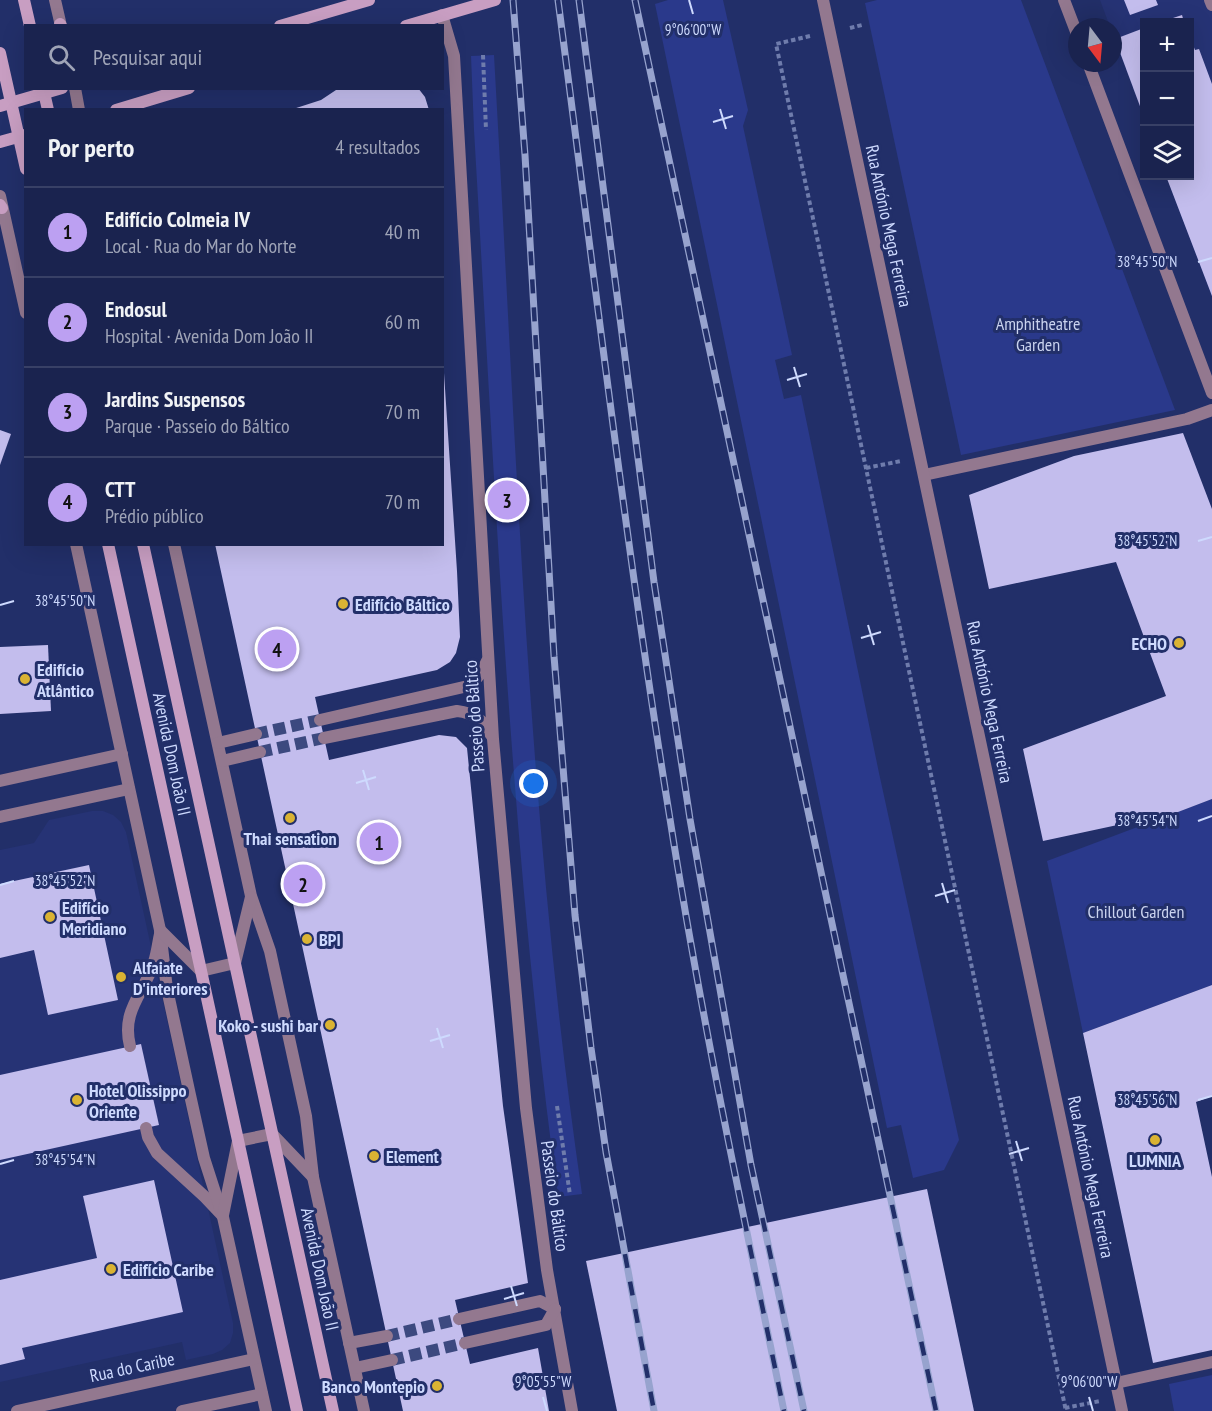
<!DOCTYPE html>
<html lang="pt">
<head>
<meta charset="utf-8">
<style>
  :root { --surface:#1a234f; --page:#232b56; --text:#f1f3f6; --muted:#9fa4b7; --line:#384066; --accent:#bca0f2 }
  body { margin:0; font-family:"PT Sans Narrow",sans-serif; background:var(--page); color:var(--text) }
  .controls { position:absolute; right:18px; top:18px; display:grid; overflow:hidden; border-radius:0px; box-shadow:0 6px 24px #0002 }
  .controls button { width:54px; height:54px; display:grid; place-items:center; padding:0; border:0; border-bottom:2px solid var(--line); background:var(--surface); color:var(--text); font:30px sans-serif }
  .compass { position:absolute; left:1068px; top:18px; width:54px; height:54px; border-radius:50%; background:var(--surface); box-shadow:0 6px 24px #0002; rotate:164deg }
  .you { position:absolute; left:534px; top:784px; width:21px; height:21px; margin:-15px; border:4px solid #fff; border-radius:50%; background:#1a73e8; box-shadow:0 0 0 9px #1a73e833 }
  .badge { display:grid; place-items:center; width:39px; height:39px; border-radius:50%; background:var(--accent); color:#111; font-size:20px; font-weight:700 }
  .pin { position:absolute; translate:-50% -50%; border:3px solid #fff; box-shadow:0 2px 6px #0006 }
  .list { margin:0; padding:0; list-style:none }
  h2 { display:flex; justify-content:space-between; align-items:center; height:78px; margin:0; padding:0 24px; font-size:26px }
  h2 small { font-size:20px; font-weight:400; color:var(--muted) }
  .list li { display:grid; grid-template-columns:39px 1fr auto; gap:18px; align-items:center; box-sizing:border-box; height:90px; padding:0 24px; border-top:2px solid var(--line) }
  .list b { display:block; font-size:22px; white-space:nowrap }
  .list p { margin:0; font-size:20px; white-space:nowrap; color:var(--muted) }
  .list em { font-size:20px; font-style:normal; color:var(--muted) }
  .icon { flex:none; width:33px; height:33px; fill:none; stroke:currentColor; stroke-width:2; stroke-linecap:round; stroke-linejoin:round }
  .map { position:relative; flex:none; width:1212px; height:1411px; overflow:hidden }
  .search { position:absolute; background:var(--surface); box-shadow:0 6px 24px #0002; left:24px; top:24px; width:420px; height:66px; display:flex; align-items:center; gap:15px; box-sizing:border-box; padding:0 21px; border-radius:0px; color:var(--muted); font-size:22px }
  .panel { position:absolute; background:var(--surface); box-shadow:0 6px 24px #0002; left:24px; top:108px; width:420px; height:438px; border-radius:0px }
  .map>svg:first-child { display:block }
  .built { fill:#263375 }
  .green { fill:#2a398b }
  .building { fill:#c3bded }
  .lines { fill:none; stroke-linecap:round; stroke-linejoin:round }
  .street-tunnel { stroke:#3c497f; stroke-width:12; stroke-dasharray:12 6; stroke-linecap:butt }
  .path { stroke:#6f7cac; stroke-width:4; stroke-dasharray:4.5 3; stroke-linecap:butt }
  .lane { stroke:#93788f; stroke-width:12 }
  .street { stroke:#93788f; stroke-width:12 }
  .secondary { stroke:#c89ec2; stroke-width:12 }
  .rail-casing { stroke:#97a3ce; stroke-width:7 }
  .rail { stroke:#222f69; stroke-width:4.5; stroke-dasharray:14; stroke-linecap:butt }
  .ticks { fill:none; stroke:#cedafe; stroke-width:2 }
  .poi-dot { fill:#dab333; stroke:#222f69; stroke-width:2 }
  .labels { text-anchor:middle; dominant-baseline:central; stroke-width:6; stroke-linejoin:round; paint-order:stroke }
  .street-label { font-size:18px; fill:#cedafe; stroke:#222f69 }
  .park-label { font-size:18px; fill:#cad3ef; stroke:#222f69 }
  .poi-label { font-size:18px; font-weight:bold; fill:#cedafe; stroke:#222f69; text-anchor:start }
  .ticks-label { font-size:15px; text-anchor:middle; fill:#cedafe; stroke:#222f69; stroke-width:6; stroke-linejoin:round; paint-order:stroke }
</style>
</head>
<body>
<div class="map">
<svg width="1212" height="1411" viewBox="0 0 1212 1411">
  <rect width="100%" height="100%" fill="#222f69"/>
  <g class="built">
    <path d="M1100,0h112v297l-46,-121h24v-154h-46v96l-31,-84v-7h-3z"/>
    <path d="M92,811h11l10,4 8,7 5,10 107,491v10l-3,10 -8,7 -9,4 -27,6 -4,-18 -182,40v-532l34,-7 15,-23z"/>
  </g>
  <g class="green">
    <path d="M668,0h55l25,110 -5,16 49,229 -17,5 9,39 17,-4 78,378 80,367 -15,30 -31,8 -12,-53 -14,3 -232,-1124z"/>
    <path d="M877,0h144l154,410 -214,45 -96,-452z"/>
    <path d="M494,55c22,379 33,762 88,1139l-24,3c-48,-354 -63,-711 -84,-1067l-3,-74z"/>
    <path d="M1212,799v186l-129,48 -36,-172z"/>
    <path d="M1212,1375v36h-38l-5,-27z"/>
  </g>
  <g class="building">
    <path d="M1124,0h32l2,5 -28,10z"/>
    <path d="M1182,15l2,7h-23z"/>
    <path d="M1144,28v89l-29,-78z"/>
    <path d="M1190,37l5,13 4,-1 13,35v212l-46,-120h24z"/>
    <path d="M339,88h79l7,9 4,13h-139l31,-10z"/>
    <path d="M442,373h2l13,198 3,66 -4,16 -6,9 -13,8 -122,27 14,63 110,-25 17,2 11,11 36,358 25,177 -73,17 15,64 68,-16 11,63h-146l-188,-867h227z"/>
    <path d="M0,430l11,4 -11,31z"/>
    <path d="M1183,433l29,76v290l-34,13 -135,29 -20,-92 143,-53 -50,-134 -127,27 -20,-94 105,-39z"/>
    <path d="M48,645l3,66 -51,3v-67z"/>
    <path d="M89,865l29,135 -70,15 -14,-65 -34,8v-74z"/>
    <path d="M1212,985v111l-16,6 16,75v173l-59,13 -70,-330z"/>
    <path d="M141,1044l18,81 -159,35v-85z"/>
    <path d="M154,1180l29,132 -161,36 3,11 -25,6v-85l97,-22 -14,-62z"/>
    <path d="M927,1189l47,222h-357l-31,-150z"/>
  </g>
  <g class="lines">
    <g class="street-tunnel">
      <path d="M256,734l64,-14"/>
      <path d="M260,752l64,-14"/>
      <path d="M387,1336l72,-17"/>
      <path d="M392,1360l73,-17"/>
    </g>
    <g class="path">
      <path d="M850,28l12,-3"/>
      <path d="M810,36l-34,8 290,1367"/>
      <path d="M483,55l3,75"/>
      <path d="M866,468l35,-7"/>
      <path d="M557,1106l13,89"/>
      <path d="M1065,1408l35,-7"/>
    </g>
    <g class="lane">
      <path d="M1210,0l2,5"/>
      <path d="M924,475l263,-56 25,-9"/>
      <path d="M130,1046c-9,-36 14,-52 24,-84 3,-9 4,-19 6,-28"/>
      <path d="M146,1128l2,9 9,16 48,44 18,19"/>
      <path d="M1116,1383l96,-21"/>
    </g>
    <g class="street">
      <path d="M55,0l6,26"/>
      <path d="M823,0l299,1411"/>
      <path d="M1064,0l13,34"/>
      <path d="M442,15l12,41 39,683 33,369 21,162 25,141"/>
      <path d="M1088,63l124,330"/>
      <path d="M75,88l4,22"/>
      <path d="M0,196l26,117"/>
      <path d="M76,544l84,386 7,59 23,106 14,63 19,59 43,194"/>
      <path d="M174,544l77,352 19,55 36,165 7,61 51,234"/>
      <path d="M320,720l148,-34c10,-7 14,-14 19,-25"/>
      <path d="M324,738l133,-27c18,2 26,9 34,24"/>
      <path d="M218,743l38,-9"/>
      <path d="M222,761l38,-9"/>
      <path d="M0,781l122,-27"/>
      <path d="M0,817l129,-28"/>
      <path d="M160,930l41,41 34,-8 16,-66"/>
      <path d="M223,1215l15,-74 34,-7 41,43"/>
      <path d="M459,1319l81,-18 15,8"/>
      <path d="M349,1343l38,-7"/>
      <path d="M465,1343l81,-18 9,-16"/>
      <path d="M355,1368l37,-8"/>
      <path d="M17,1411l237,-52"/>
      <path d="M182,1411l80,-17"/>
    </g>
    <g class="secondary">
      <path d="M24,0l6,26"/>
      <path d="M60,24l1,2"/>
      <path d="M280,26l89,-26"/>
      <path d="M406,26l89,-26"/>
      <path d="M0,53l26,116"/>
      <path d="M43,88l5,22"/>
      <path d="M0,106l62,-18"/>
      <path d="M116,110l73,-22"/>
      <path d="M0,142l25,-7"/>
      <path d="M0,205l2,3"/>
      <path d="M108,544l189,867"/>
      <path d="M143,544l190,867"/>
    </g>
    <g class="rail-casing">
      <g id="rail">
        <path d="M513,0l12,155 29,501 21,259 16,133 15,104 48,259"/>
        <path d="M558,0c36,273 68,547 112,819 31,198 73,395 114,592"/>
        <path d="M579,0l75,582 36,237 61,346 53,246"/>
        <path d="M635,0l301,1411"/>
      </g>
    </g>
    <use href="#rail" class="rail"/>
  </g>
  <path class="ticks" d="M689,0l4,14M720,109l6,20M713,122l20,-6M1198,262l14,-4M794,367l6,20M787,380l20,-6M1198,541l14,-4M0,605l14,-4M868,625l6,20M861,638l20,-6M363,770l6,20M356,783l20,-6M1198,821l14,-5M942,883l6,20M0,885l14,-4M935,896l20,-6M437,1028l6,20M430,1041l20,-6M1198,1100l14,-4M1016,1141l6,20M1009,1154l20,-6M0,1164l14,-4M511,1286l6,20M504,1299l20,-6M543,1397l4,14M1089,1397l4,14"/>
  <g class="poi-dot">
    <circle cx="343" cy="604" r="6"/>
    <circle cx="1179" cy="643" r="6"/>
    <circle cx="25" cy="679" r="6"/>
    <circle cx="290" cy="818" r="6"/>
    <circle cx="50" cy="917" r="6"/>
    <circle cx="307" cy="939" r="6"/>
    <circle cx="121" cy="977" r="6"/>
    <circle cx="330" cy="1025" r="6"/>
    <circle cx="77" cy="1100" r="6"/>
    <circle cx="1155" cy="1140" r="6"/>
    <circle cx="374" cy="1156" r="6"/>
    <circle cx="111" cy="1269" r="6"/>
    <circle cx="437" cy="1386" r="6"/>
  </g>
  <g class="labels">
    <g class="street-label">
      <text transform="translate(889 226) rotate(78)">Rua António Mega Ferreira</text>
      <text transform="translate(990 702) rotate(78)">Rua António Mega Ferreira</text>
      <text transform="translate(474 716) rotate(-94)">Passeio do Báltico</text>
      <text transform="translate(172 754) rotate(78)">Avenida Dom João II</text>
      <text transform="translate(1091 1177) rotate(78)">Rua António Mega Ferreira</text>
      <text transform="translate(555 1196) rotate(82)">Passeio do Báltico</text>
      <text transform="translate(320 1269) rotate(78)">Avenida Dom João II</text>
      <text transform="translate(132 1367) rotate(-12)">Rua do Caribe</text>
    </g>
    <g class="park-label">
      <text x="1038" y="323">Amphitheatre<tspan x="1038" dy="21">Garden</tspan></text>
      <text x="1136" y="911">Chillout Garden</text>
    </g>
    <g class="poi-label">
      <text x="355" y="604">Edifício Báltico</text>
      <text x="1167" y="643" text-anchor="end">ECHO</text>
      <text x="37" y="669">Edifício<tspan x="37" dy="21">Atlântico</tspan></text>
      <text x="290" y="838" text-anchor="middle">Thai sensation</text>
      <text x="62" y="907">Edifício<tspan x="62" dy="21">Meridiano</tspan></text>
      <text x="319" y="939">BPI</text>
      <text x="133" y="967">Alfaiate<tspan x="133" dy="21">D'interiores</tspan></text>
      <text x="318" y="1025" text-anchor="end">Koko - sushi bar</text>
      <text x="89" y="1090">Hotel Olissippo<tspan x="89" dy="21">Oriente</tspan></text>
      <text x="386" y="1156">Element</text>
      <text x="1155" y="1160" text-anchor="middle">LUMNIA</text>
      <text x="123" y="1269">Edifício Caribe</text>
      <text x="425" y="1386" text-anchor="end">Banco Montepio</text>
    </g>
  </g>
  <g class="ticks-label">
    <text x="693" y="35">9°06'00"W</text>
    <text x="1147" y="267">38°45'50"N</text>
    <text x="1147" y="546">38°45'52"N</text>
    <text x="65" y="606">38°45'50"N</text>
    <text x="1147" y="826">38°45'54"N</text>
    <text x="65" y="886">38°45'52"N</text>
    <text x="1147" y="1105">38°45'56"N</text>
    <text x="65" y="1165">38°45'54"N</text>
    <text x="543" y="1387">9°05'55"W</text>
    <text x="1089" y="1387">9°06'00"W</text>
  </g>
</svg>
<div class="controls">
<button>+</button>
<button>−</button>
<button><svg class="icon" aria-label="layers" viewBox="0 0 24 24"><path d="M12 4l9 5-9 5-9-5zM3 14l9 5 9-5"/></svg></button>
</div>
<svg class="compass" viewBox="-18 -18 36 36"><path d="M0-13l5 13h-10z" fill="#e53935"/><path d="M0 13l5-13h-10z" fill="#9fa4b7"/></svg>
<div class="you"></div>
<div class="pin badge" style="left:379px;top:842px">1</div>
<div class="pin badge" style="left:303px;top:884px">2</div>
<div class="pin badge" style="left:507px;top:500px">3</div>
<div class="pin badge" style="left:277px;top:649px">4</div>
<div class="search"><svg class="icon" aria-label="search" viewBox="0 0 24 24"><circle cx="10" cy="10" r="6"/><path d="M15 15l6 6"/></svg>Pesquisar aqui</div>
<section class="panel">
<h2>Por perto<small>4 resultados</small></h2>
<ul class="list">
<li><span class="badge">1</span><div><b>Edifício Colmeia IV</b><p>Local · Rua do Mar do Norte</p></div><em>40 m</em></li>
<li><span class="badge">2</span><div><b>Endosul</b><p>Hospital · Avenida Dom João II</p></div><em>60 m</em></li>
<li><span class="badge">3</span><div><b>Jardins Suspensos</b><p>Parque · Passeio do Báltico</p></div><em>70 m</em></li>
<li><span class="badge">4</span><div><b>CTT</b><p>Prédio público</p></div><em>70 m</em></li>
</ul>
</section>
</div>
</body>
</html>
